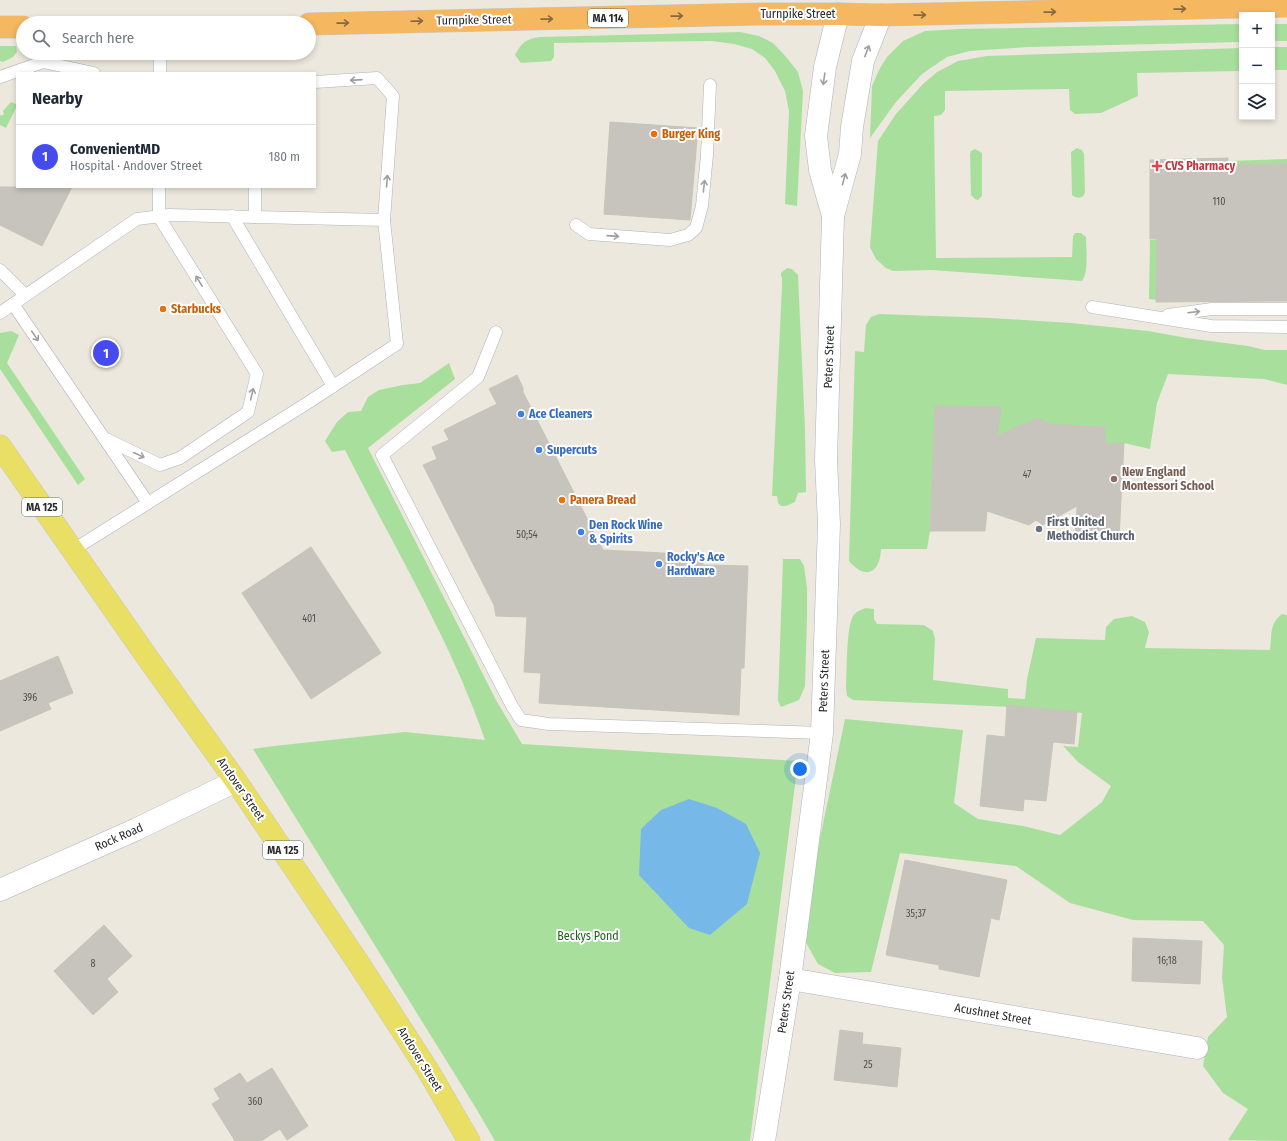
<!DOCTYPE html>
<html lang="en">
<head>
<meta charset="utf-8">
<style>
  :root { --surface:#fff; --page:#f2f2f3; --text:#1f2937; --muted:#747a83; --line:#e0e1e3; --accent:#464bf0 }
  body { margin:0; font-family:"Fira Sans Condensed",sans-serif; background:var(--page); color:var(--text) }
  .controls { position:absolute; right:12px; top:12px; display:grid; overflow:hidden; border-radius:0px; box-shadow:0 2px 6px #0003 }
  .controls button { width:36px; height:36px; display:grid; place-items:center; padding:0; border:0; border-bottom:1px solid var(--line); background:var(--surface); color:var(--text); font:20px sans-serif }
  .you { position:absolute; left:800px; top:769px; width:14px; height:14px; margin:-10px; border:3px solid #fff; border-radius:50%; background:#1a73e8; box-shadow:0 0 0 6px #1a73e833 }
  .badge { display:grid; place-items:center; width:26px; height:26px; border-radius:50%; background:var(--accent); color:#fff; font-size:13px; font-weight:700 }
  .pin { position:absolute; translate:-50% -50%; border:2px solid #fff; box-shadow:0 1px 4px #0006 }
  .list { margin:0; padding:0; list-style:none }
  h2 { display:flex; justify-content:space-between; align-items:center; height:52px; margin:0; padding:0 16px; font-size:17px }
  h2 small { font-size:13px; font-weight:400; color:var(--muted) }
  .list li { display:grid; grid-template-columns:26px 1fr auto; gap:12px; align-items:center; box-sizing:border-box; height:64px; padding:0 16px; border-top:1px solid var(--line) }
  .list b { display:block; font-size:15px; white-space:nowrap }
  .list p { margin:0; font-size:13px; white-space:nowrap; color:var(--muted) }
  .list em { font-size:13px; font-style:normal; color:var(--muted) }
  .icon { flex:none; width:22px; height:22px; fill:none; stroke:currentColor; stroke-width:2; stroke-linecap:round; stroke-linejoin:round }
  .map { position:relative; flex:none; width:1287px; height:1141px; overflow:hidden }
  .search { position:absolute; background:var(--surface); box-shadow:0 2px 6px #0003; left:16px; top:16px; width:300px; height:44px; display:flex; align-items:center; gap:10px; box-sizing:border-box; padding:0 14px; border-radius:22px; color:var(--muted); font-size:15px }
  .panel { position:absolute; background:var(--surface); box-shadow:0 2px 6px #0003; left:16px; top:72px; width:300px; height:116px; border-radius:0px }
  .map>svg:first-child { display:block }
  .green { fill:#a9df9d }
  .water { fill:#76b8e8 }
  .building { fill:#c7c4bd; stroke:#c7c4b7 }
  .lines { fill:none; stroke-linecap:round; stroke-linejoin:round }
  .lane-casing { stroke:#b1b1bd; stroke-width:13 }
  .street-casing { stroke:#b1b1bd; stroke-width:23 }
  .secondary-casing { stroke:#b1b1bd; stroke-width:23 }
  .primary-casing { stroke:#c8c8c8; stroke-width:23 }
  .highway-casing { stroke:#c8c8c8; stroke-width:23 }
  .lane { stroke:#fff; stroke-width:12 }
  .street { stroke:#fff; stroke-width:22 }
  .secondary { stroke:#fff; stroke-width:22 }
  .primary { stroke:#e9df65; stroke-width:22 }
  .highway { stroke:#f5b75f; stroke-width:22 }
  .oneway { stroke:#856942 }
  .oneway2 { stroke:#9f9f9f }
  .food-dot { fill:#e8710a; stroke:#fff; stroke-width:1.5 }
  .health-dot { fill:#e0444e; stroke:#fff; stroke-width:1.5 }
  .shop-dot { fill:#3f7fe0; stroke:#fff; stroke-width:1.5 }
  .education-dot { fill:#8d6e63; stroke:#fff; stroke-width:1.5 }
  .worship-dot { fill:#6b7280; stroke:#fff; stroke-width:1.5 }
  .labels { text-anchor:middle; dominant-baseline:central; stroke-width:4; stroke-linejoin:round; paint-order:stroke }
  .number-label { font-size:10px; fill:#51504f }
  .shield { fill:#fff; stroke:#6a6a6a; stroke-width:1 }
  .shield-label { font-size:11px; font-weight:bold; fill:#2a2a2a }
  .street-label { font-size:12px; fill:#2a2a2a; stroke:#fff }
  .food-label { font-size:12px; font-weight:bold; fill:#c56008; stroke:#fff; text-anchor:start }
  .health-label { font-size:12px; font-weight:bold; fill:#be3a42; stroke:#fff; text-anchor:start }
  .shop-label { font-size:12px; font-weight:bold; fill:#366cbe; stroke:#fff; text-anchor:start }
  .education-label { font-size:12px; font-weight:bold; fill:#785e54; stroke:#fff; text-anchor:start }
  .worship-label { font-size:12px; font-weight:bold; fill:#5b616d; stroke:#fff; text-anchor:start }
  .park-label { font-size:12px; fill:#22641e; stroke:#fff }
</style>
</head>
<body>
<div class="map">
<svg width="1287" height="1141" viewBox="0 0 1287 1141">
  <rect width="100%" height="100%" fill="#ece8dd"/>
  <g class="green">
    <path d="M1242,24v18l-214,5 -58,4 -23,6 -25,17 -26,28 -26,36 2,-52 8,-18 7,-11 16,-16 22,-10 34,-2z"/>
    <rect x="1272" y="24" width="15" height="17"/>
    <path d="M740,32l19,4 14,7 14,15 11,14 5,19 -6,115 -12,-2 4,-93 -4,-20 -10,-20 -10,-13 -13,-9 -18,-5 -22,-3 -158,2v14l-3,4 -30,2 -6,-8c7,-13 11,-16 25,-18z"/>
    <path d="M0,46h16l1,6 -4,5 -10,5 -3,-1z"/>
    <rect x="1272" y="47" width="15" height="23"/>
    <path d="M1242,48v23l-105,2 1,23 -37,17 -26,1 -5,-4 -1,-21 -124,2v19l-4,5 -7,1 2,142 136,-1 1,-21 2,-3h6l5,4c0,11 3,35 -4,44l-150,-11 -39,1 -7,-3 -10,-9 -6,-12 8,-106 18,-27 26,-29 15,-13 21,-11 29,-5z"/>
    <path d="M11,102l5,2 1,2 -11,22 -6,-3v-11l1,2 3,-2 -1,-3z"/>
    <path d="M1077,148l5,2 2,4 1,39c-3,6 -8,6 -13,2l-1,-43z"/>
    <path d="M975,149l7,4v43l-4,4 -3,-1 -4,-4 -1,-41 1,-3z"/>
    <path d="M1287,159v5l-59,1v-4z"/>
    <path d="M1150,240h7v60l-8,-1z"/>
    <path d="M787,268l5,1 6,6 7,154 1,63 -8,1 -3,9 -9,4h-5l-3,-3 -1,-7h-5l10,-210v-8l-1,-2v-3z"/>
    <path d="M879,314l112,4 80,5 77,8 39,7 61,8 17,4h22v35l-23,-6 -96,-5 -11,29 -7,46 -26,-6 -18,1 -3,-17 -30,-2v12l-36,-19 -40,18 3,-29 -65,-1 -5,125 -3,18h-46c-1,25 -16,31 -32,12l6,-210 9,1 2,-27 5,-8z"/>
    <path d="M11,331l8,4 -12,28 78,116 -7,6 -78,-116v-36z"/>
    <path d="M449,363l6,16 -87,69 128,252 26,44 276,17 -48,380h-255l-18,-31 -224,-361 21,-3 131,-14 80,8c-35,-102 -92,-194 -140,-290l-13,2 -7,-11 12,-19 11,-10 13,-1 7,-14 11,-7 24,-5 17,-2z"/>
    <path d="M783,559h17l4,7 3,22v29l-2,69 -6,14 -18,7 -3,-6z"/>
    <path d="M866,608l8,1v10l3,5 47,1 9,6 2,8 -2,41 75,9v9l17,1 2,-20 9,-41 69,2 1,-13 8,-8 18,-3 13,6 4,10 -4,16 125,2c2,-15 -1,-26 12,-36l5,1v526l-59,-1 20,-31 -25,-16 -20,-27 5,-29 19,-20 -5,-39 2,-33 -21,-24 -70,-1 -63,-17 -54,-37 -116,-13 -29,119 -36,1 -17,-9 -13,-23 1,-36 39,-186 118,11 -9,73 24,16 45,7 37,9 42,-33 9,-16 -33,-24 -15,-16 15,1 4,-34 -44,-5 -185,-8 -6,-4 -1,-8c1,-16 0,-59 7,-72 4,-5 7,-6 13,-8z"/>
  </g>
  <path class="water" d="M689,799l28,9 29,16 14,29 -13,51 -37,31 -21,-7 -50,-53 2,-46 20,-19z"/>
  <g class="building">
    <path d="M610,122l88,6 -8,92 -86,-6z"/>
    <path d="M1228,158v7l59,-1v137l-131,1 1,-63h-7v-79z"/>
    <path d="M0,187h72l-30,59 -42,-21z"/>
    <path d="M517,375l6,13v4l80,158 100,5v10l45,1 -4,102h-3l-2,47 -200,-12 2,-30 -17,-1 3,-55 -31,-1 -2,-11 -71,-140 14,-6 -5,-12 17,-7 -5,-10 53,-26 -8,-15z"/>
    <path d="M935,406l66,1 -4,29 40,-18 12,6 55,3 2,17 18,-1 -5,95 -44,2 2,-34 -34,19 -7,-5 -7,5 -42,-14 -2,20h-55z"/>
    <path d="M311,547l70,106 -70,46 -69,-106z"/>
    <path d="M58,656l15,37 -25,10 3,6 -51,22v-50z"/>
    <path d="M1007,705l70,7 -3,32 -21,-2 -7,59 -22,-2 -1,12 -43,-5 7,-71 18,2z"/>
    <path d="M905,860l102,20 -8,40 -8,-2 -12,59 -40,-8v-4l-53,-10z"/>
    <path d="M104,925l28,31 -25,23 11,13 -25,23 -39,-44z"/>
    <path d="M1133,938l69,3 -2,43 -68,-3z"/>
    <path d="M840,1030l23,3 -1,11 39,4 -4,39 -63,-7z"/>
    <path d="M272,1068l36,58 -21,14 -7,-11 -19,12h-26l-23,-37 8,-5 -6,-10 26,-16 7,10z"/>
  </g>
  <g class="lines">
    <g class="lane-casing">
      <g id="lane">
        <path d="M160,73v-20"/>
        <path d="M0,77l43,-15 51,11"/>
        <path d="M315,82l62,-4 16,18 -9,124"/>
        <path d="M255,187v30"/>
        <path d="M232,216l101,170"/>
        <path d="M576,225l13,9 81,6 18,-5 8,-7 6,-22 5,-51 3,-70"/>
        <path d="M0,270l25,25"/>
        <path d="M13,304l135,199"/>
        <path d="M1092,307l119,19 76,1"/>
        <path d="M0,313l137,-94 32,-4 215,5 13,124 -88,58 -236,148"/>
        <path d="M1168,315l44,-6h75"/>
        <path d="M496,332l-18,45 -96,78 130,251 9,14 28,4 273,9"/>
        <path d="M104,438l56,27 20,-7 68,-46 9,-38 -98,-157v-30"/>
      </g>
    </g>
    <g class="street-casing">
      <g id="street">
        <path d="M0,890l137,-61 99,-48"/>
        <path d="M790,979l407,69"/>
      </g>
    </g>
    <g class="secondary-casing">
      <g id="secondary">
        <path d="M833,216l-13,-46 -4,-34 9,-69 13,-53"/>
        <path d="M764,1141l26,-162 32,-246 7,-209 -3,-64 7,-244 17,-62 2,-27 11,-66 18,-46"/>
      </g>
    </g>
    <g class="primary-casing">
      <path id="primary" d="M0,446l147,211 89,124 45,67 78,116 70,108 40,69"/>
    </g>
    <g class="highway-casing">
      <g id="highway">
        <path d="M309,24l452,-10h77l43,1 406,-9"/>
        <path d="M0,27h23"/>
      </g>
    </g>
    <use href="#lane" class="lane"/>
    <use href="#street" class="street"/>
    <use href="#secondary" class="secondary"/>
    <use href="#primary" class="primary"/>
    <use href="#highway" class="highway"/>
  </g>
  <defs><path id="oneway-shaft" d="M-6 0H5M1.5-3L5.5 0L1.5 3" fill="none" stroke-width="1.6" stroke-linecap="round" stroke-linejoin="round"/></defs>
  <g class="oneway">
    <use href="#oneway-shaft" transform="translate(1180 9) rotate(-1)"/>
    <use href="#oneway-shaft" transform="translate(1050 12) rotate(-1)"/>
    <use href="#oneway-shaft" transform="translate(920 15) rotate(-1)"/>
    <use href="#oneway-shaft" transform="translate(677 16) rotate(-1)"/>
    <use href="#oneway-shaft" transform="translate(547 19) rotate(-1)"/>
    <use href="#oneway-shaft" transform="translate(417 21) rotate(-2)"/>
    <use href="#oneway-shaft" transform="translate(343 23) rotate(-1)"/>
  </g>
  <g class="oneway2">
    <use href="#oneway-shaft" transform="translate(867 51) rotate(-69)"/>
    <use href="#oneway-shaft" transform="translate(824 79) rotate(98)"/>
    <use href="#oneway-shaft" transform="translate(356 80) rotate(176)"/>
    <use href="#oneway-shaft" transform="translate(844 179) rotate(-75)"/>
    <use href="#oneway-shaft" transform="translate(387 181) rotate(-86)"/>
    <use href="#oneway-shaft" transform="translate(704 186) rotate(-84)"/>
    <use href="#oneway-shaft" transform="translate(613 236) rotate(4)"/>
    <use href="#oneway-shaft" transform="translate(199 281) rotate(-122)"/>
    <use href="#oneway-shaft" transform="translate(1194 312) rotate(-7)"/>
    <use href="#oneway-shaft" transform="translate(35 336) rotate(56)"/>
    <use href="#oneway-shaft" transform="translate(252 394) rotate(-77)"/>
    <use href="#oneway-shaft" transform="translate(139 455) rotate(25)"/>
  </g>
  <g class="food-dot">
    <circle cx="654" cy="134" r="4"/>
    <circle cx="163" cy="309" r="4"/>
    <circle cx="562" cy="500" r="4"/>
  </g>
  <path class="health-dot" d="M1155 160h4v4h4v4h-4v4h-4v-4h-4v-4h4z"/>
  <g class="shop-dot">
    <circle cx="521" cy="414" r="4"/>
    <circle cx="539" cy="450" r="4"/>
    <circle cx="581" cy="532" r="4"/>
    <circle cx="659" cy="564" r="4"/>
  </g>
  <circle class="education-dot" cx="1114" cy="479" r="4"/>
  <circle class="worship-dot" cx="1039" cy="529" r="4"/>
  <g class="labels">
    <g class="number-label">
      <text x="1219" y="202">110</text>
      <text x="1027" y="475">47</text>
      <text x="527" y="535">50;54</text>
      <text x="309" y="619">401</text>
      <text x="30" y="698">396</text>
      <text x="916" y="914">35;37</text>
      <text x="1167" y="961">16;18</text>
      <text x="93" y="964">8</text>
      <text x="868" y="1065">25</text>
      <text x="255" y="1102">360</text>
    </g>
    <g class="shield">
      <rect x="588" y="9" width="40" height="18" rx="3"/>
      <rect x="22" y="498" width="40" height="18" rx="3"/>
      <rect x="263" y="841" width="40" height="18" rx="3"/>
    </g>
    <g class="shield-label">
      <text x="608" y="18">MA 114</text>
      <text x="42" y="507">MA 125</text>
      <text x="283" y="850">MA 125</text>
    </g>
    <g class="street-label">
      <text x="798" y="14">Turnpike Street</text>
      <text transform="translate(474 20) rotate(-1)">Turnpike Street</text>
      <text transform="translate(829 357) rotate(-88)">Peters Street</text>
      <text transform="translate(824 681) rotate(-88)">Peters Street</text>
      <text transform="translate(241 789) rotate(55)">Andover Street</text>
      <text transform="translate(119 837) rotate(-24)">Rock Road</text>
      <text transform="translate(786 1002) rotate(-82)">Peters Street</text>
      <text transform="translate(993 1014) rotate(10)">Acushnet Street</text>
      <text transform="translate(420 1059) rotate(58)">Andover Street</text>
    </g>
    <g class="food-label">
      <text x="662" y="134">Burger King</text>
      <text x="171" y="309">Starbucks</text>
      <text x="570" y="500">Panera Bread</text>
    </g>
    <g class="health-label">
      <text x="1165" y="166">CVS Pharmacy</text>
    </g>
    <g class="shop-label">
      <text x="529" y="414">Ace Cleaners</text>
      <text x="547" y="450">Supercuts</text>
      <text x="589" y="525">Den Rock Wine<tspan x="589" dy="14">&amp; Spirits</tspan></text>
      <text x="667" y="557">Rocky's Ace<tspan x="667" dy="14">Hardware</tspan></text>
    </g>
    <g class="education-label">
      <text x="1122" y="472">New England<tspan x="1122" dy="14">Montessori School</tspan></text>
    </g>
    <g class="worship-label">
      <text x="1047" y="522">First United<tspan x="1047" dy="14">Methodist Church</tspan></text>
    </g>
    <g class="park-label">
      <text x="588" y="936">Beckys Pond</text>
    </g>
  </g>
</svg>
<div class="controls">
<button>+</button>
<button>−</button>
<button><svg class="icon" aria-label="layers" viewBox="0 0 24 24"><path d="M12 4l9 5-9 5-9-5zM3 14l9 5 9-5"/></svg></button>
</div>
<div class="you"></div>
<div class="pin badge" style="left:106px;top:353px">1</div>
<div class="search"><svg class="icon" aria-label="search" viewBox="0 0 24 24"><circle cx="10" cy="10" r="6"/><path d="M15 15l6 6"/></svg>Search here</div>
<section class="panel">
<h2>Nearby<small></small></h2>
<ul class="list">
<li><span class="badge">1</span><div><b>ConvenientMD</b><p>Hospital · Andover Street</p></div><em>180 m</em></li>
</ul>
</section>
</div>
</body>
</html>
